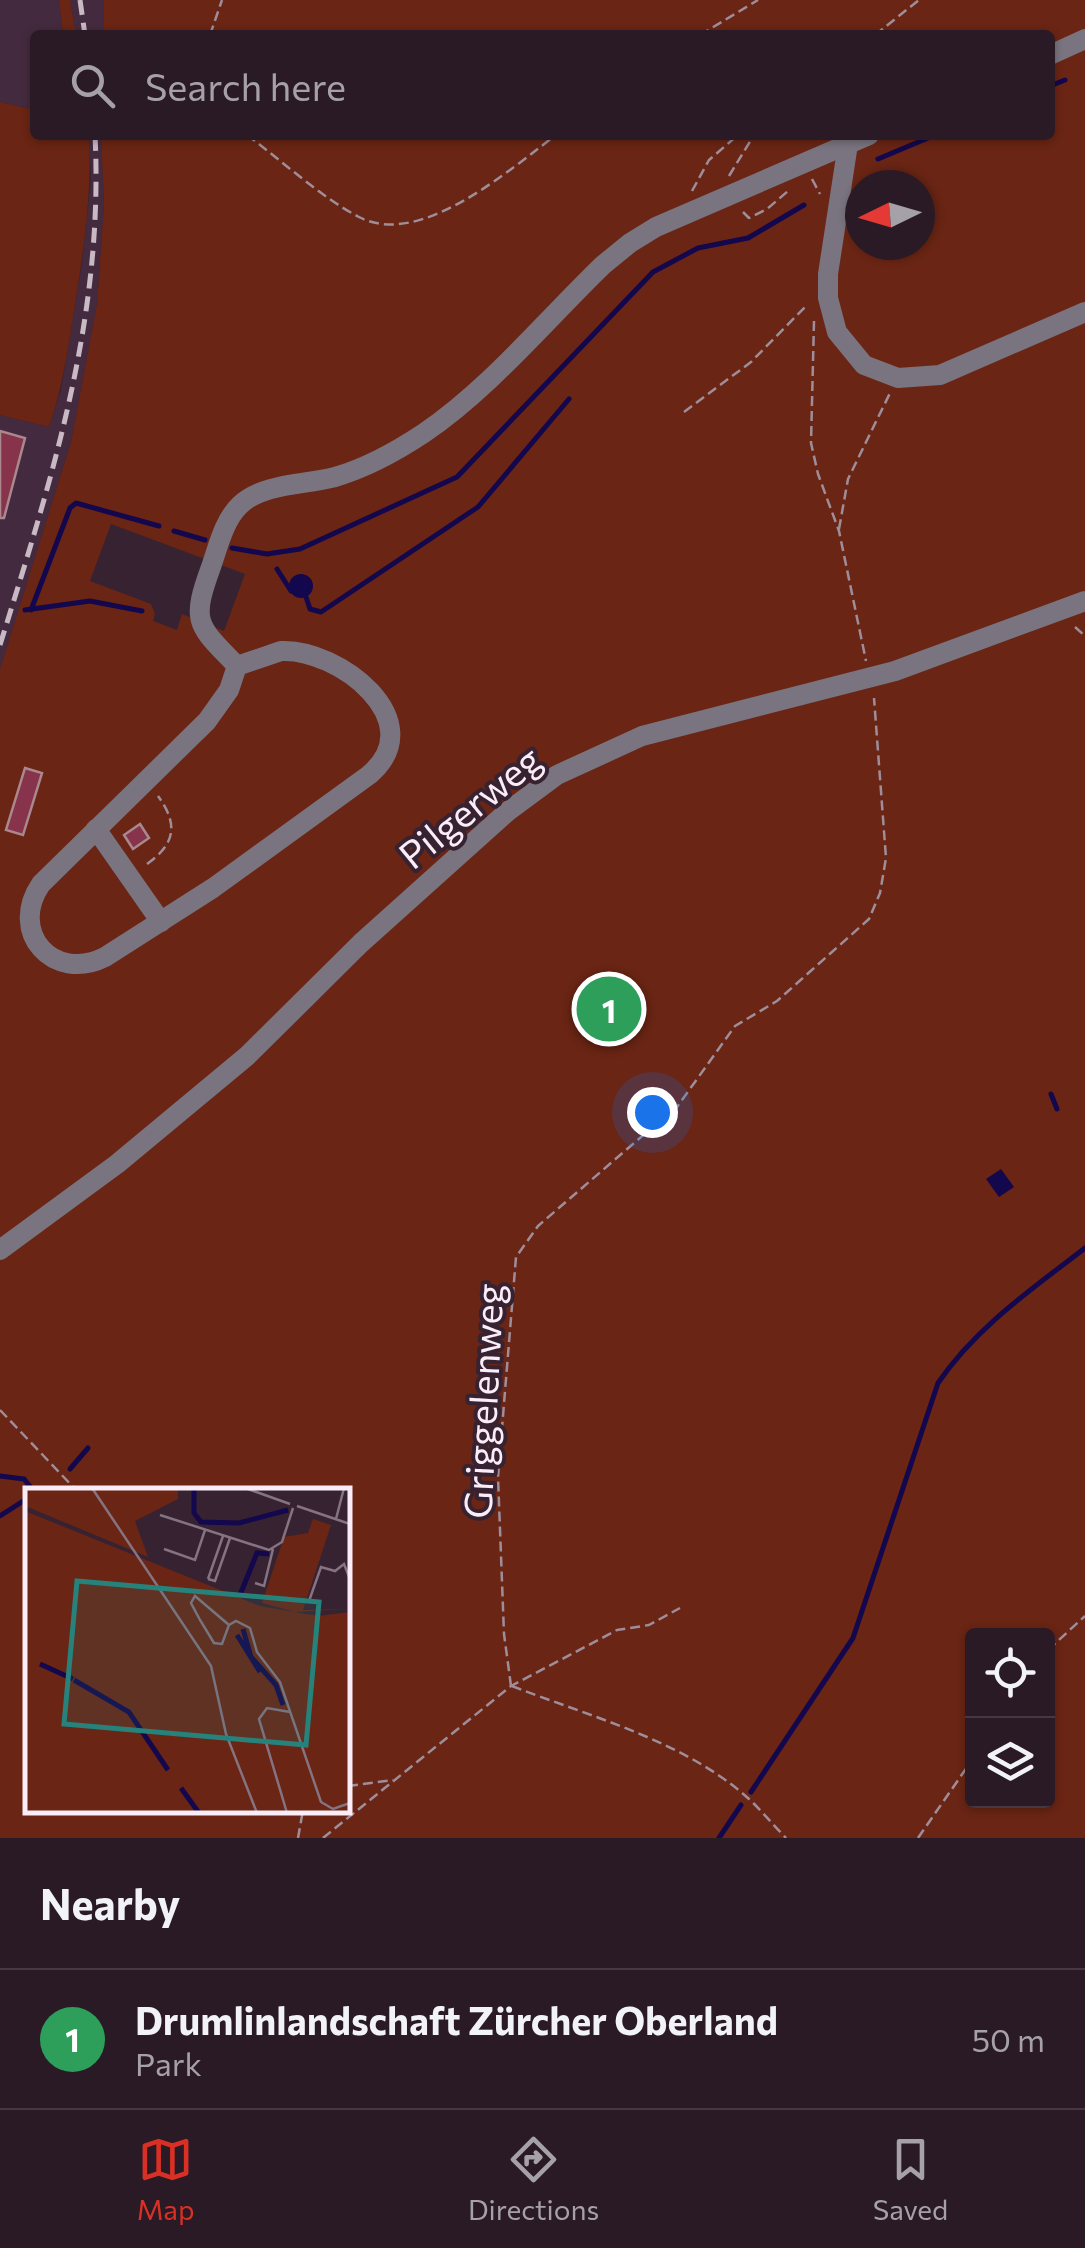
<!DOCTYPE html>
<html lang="en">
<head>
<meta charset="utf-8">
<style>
  :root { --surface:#291a26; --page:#352732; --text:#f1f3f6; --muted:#a5a1a7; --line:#453843; --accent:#d93025 }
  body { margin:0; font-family:Commissioner,sans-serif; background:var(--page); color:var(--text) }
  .controls { position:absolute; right:30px; bottom:30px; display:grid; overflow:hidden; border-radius:10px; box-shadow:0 2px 8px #0004 }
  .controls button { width:90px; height:90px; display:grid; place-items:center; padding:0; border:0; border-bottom:2px solid var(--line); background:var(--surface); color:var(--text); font:50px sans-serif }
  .compass { position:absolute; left:845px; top:170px; width:90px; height:90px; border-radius:50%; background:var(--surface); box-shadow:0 2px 8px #0004; rotate:265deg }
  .you { position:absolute; left:652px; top:1112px; width:35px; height:35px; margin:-25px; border:8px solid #fff; border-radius:50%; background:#1a73e8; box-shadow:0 0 0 15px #1a73e833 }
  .badge { display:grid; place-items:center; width:65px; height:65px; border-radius:50%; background:var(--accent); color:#fff; font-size:32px; font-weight:700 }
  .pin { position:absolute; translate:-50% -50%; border:5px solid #fff; box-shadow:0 2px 10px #0006 }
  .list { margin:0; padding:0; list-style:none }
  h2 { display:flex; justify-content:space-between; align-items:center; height:130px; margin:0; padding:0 40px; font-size:42px }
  h2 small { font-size:32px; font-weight:400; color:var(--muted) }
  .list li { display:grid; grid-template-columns:65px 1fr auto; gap:30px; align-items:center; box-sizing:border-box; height:140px; padding:0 40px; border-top:2px solid var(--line) }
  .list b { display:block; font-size:38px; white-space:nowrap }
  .list p { margin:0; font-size:32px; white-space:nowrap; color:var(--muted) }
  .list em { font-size:32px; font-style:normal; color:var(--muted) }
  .icon { flex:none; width:55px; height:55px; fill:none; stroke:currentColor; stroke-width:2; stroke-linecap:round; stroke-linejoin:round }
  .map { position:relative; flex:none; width:1085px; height:1838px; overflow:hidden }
  .search { position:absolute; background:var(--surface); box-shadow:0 2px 8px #0004; left:30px; right:30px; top:30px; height:110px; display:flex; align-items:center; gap:25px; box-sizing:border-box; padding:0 35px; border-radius:10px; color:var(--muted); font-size:38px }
  .sheet { height:270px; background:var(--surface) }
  nav { display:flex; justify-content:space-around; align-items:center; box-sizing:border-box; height:140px; border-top:2px solid var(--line); background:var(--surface); font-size:28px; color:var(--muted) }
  nav a { display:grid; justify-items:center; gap:5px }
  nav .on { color:var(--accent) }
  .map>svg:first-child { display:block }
  .built { fill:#442a3e }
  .green { fill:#6a2514; fill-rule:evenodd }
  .water { fill:#13074d }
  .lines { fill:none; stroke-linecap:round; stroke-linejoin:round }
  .stream { stroke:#13074d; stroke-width:5 }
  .building { fill:#87334b; stroke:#a9888e; stroke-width:2.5 }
  .path { stroke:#9f8e9a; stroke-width:2.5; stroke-dasharray:10 5; stroke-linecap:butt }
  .street { stroke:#79747f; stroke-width:20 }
  .rail { stroke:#c8b9c4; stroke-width:5; stroke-dasharray:15 8; stroke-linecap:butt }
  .labels { text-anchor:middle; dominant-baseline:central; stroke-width:8; stroke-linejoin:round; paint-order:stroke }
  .street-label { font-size:38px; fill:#fbedf7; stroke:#372232 }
  .inset-river { fill:none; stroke:#13074d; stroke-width:5 }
  .inset-road { fill:none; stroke:#857381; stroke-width:2.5 }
  .view { fill:#27827c; fill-opacity:0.15; stroke:#27827c; stroke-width:5 }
  .inset-edge { fill:none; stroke:#fbedf7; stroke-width:5 }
</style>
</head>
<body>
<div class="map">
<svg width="1085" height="1838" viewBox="0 0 1085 1838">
  <rect width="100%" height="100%" fill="#372232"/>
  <g class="built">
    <path d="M0,0h59l4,35h-28v75l-35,-8z"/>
    <path d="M70,0h34l-1,35h-27z"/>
    <path d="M89,135h12l3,70 -7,99 -26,138 -71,227v-254l49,12 12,-37 21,-127 9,-85z"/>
  </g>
  <g class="green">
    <path d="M59,0h11l6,35h-13z"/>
    <path d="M104,0h981v1838h-1085v-1169l71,-227 26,-138 7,-99 -3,-70h949v-100h-947zM860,185h60v60h-60zM111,524l134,50 -21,57 -42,-17 -5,16 -24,-9 2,-7 -4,-10 -61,-23zM28,1490h320v320h-320zM972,1636h76v164h-76z"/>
    <path d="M0,102l35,8v25h54c3,57 -5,113 -14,170 -7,42 -12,82 -26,122l-49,-12z"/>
  </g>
  <g class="water">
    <circle cx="301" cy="586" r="12"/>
    <path d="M1001,1169l13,18 -15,10 -13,-18z"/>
  </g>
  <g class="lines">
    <g class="stream">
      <path d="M1050,86l15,-6"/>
      <path d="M878,159l57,-24"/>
      <path d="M174,531l31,9"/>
      <path d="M232,548l35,6 33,-5 157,-72 196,-205 45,-24 50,-10 56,-33"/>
      <path d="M277,569l14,22"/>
      <path d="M306,597l4,12 11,3 157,-105 91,-108"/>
      <path d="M25,610l65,-9 52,10"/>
      <path d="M31,610l39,-102 6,-5 83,23"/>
      <path d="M1051,1094l6,15"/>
      <path d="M70,1469l18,-21"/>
      <path d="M0,1476l24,3 9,11"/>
      <path d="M39,1490l2,-1"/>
      <path d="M0,1516l28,-18"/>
      <path d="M751,1792l102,-154 85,-255c38,-56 94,-94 147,-135"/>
      <path d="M719,1838l22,-33"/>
    </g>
  </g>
  <g class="building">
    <path d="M0,431l25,7 -21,80h-4z"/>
    <path d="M25,768l17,5 -19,62 -17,-5z"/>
    <path d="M140,824l9,14 -16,11 -9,-14z"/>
  </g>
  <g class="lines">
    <g class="path">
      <path d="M210,35l12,-35"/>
      <path d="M700,35l58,-35"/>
      <path d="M875,35l44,-35"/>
      <path d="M247,135c34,25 75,63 112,82 61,32 150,-47 197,-82"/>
      <path d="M729,176l25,-41"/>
      <path d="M812,179l8,15"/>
      <path d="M692,191l17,-31 29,-25"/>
      <path d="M743,212l6,6 18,-9 21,-18"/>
      <path d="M814,321l-3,122 7,31 21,57 27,130"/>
      <path d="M684,412l67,-50 57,-58"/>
      <path d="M839,529l9,-50 42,-86"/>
      <path d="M1075,627l10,9"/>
      <path d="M147,864c28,-20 32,-39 11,-68"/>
      <path d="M0,1410l76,80"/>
      <path d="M1048,1650l37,-34"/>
      <path d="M511,1686l-7,-52 -6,-157 18,-220 22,-31 110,-95 24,-17 63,-88 42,-25 92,-82 11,-26 6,-35 -12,-160"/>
      <path d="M512,1686c79,31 173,55 237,113 13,12 24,26 37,39"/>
      <path d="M348,1786l45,-6"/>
      <path d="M298,1838l5,-28"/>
      <path d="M323,1838l188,-152 106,-56 32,-5 31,-17"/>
      <path d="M918,1838l54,-78"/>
    </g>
    <g class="street">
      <path d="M1050,55l35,-16"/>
      <path d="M848,144l-20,130v24l9,34 27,33 34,13 42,-3 145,-63"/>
      <path d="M281,651c57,-3 152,70 88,124l-156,113 -108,69c-52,26 -97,-25 -64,-73l166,-163 22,-31 8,-24z"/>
      <path d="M237,666c-39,-41 -47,-42 -26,-99 7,-20 13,-47 29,-62 23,-22 65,-20 95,-28 31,-9 62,-26 89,-44 65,-44 122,-113 179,-168l27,-22 26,-16 213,-92"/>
      <path d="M96,829l65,93"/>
      <path d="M0,1250l117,-86 130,-108 114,-113 146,-131 50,-37 85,-39 253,-65 190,-70"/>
    </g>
    <g class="rail">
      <path d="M80,0l5,35"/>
      <path d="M0,645c53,-170 104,-329 95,-510"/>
    </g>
  </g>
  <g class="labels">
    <g class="street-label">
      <text transform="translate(469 806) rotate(-39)">Pilgerweg</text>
      <text transform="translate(482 1401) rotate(-87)">Griggelenweg</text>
    </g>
  </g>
  <g transform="translate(25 1488)">
    <rect width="325" height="325" fill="#372232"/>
    <path d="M0,0h153v11l-43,22 13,36 -123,-51zM0,23l235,95 58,10 32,-4v201h-325zM288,31l18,6 -28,85 46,-1 -54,3 -33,-9 22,-66 24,-4z" fill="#6a2514"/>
    <path class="inset-river" d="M169,0v25l7,9 38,1 49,-13M215,107l17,-42 12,1M218,141l8,28 25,28 7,20M212,147l23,37M15,176l33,15M49,192l55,32 39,58M156,300l18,25"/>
    <path class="inset-road" d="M67,0l119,178 15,68 31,79M220,0l45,16M272,18l53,18M135,27l109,35 13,-8 11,-34M311,31l8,-31M139,61l31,11 10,-30M183,91l7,2 15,-43M183,91l15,-43M230,95l9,3 9,-37M170,108l34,29 -7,19 -8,-1 -14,-23 -9,-17zM284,113l12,-34 14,4 9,-7 6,15M204,137l7,-4 14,7 7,24 23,30 41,120 12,7 17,-6M262,325l-28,-94 8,-11 23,4"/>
    <path class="view" d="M52,93l242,21 -13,143 -242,-21z"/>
    <rect width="325" height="325" class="inset-edge"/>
  </g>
</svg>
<div class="controls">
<button><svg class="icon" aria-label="locate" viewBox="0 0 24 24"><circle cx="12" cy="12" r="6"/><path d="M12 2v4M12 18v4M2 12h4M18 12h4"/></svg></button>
<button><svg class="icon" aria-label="layers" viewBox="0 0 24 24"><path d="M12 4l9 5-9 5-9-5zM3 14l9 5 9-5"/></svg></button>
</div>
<svg class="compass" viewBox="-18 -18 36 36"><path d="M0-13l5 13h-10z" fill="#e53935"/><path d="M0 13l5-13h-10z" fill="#a5a1a7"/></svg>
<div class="you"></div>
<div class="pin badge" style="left:609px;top:1009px;background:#2e9e5b">1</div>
<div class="search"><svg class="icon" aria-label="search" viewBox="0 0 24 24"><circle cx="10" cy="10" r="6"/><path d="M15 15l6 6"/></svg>Search here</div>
</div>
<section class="sheet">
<h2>Nearby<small></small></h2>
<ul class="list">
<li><span class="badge" style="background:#2e9e5b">1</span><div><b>Drumlinlandschaft Zürcher Oberland</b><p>Park</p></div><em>50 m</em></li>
</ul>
</section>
<nav>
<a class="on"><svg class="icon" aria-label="map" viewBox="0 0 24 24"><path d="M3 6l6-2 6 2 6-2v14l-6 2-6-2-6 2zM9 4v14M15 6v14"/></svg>Map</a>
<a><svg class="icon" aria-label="directions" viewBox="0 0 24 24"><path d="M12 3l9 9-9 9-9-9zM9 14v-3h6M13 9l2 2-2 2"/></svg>Directions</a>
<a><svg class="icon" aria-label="saved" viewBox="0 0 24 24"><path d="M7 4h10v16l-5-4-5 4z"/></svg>Saved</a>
</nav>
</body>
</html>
